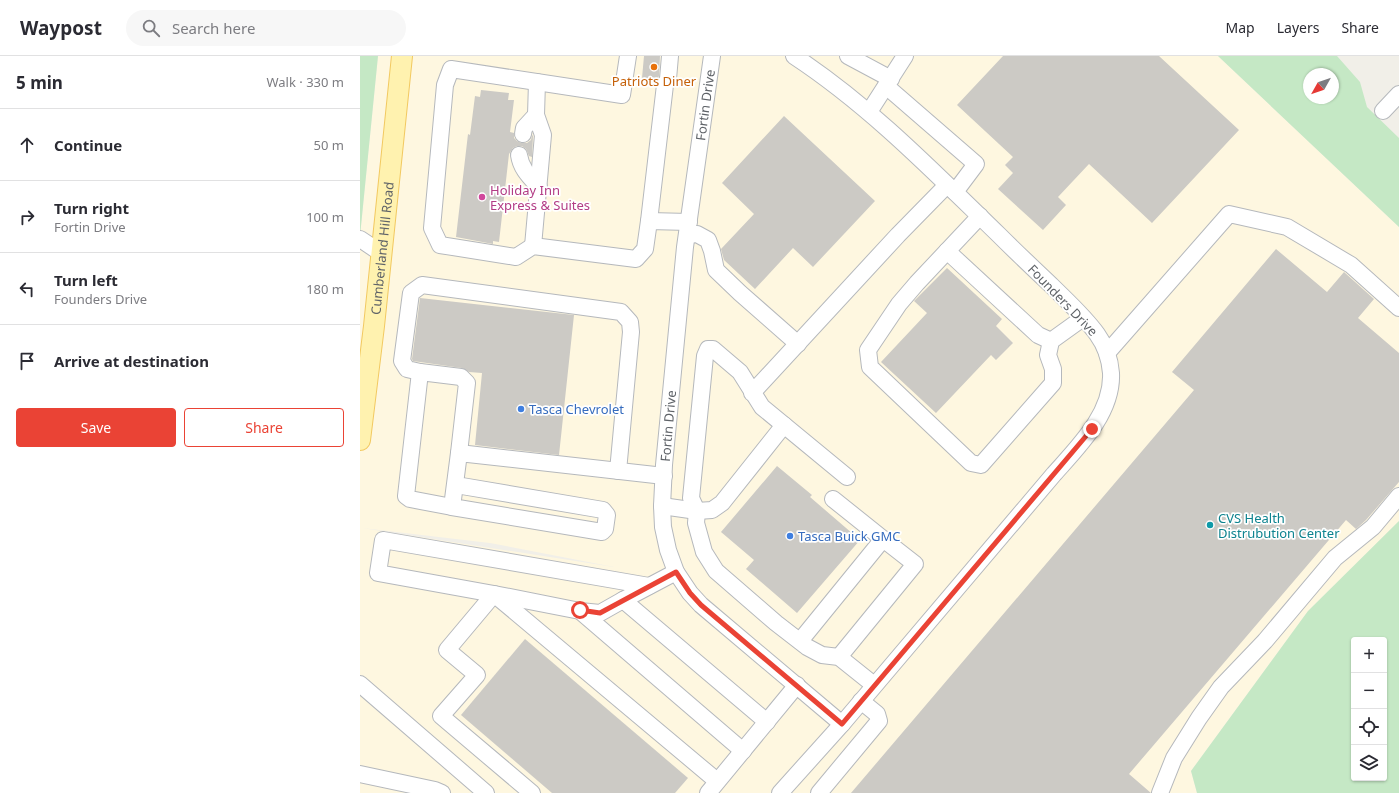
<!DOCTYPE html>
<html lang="en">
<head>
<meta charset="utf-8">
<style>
  :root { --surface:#fff; --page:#f7f7f7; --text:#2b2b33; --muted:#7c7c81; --line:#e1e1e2; --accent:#ea4335 }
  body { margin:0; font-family:"Noto Sans",sans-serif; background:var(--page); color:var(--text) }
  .controls { position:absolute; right:12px; bottom:12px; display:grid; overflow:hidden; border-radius:4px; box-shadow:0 1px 3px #0004 }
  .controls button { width:36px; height:36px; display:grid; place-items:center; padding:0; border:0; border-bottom:1px solid var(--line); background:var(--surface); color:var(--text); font:20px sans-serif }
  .compass { position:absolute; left:943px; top:12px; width:36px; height:36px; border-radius:50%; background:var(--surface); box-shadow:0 1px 3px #0004; rotate:230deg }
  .stop { position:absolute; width:12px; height:12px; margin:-9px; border:3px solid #ea4335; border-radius:50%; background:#fff }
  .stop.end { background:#ea4335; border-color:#fff; box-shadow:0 1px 4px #0008 }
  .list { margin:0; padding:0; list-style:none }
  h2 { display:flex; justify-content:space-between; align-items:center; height:52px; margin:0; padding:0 16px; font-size:17px }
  h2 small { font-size:13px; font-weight:400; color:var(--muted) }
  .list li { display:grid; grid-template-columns:26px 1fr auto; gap:12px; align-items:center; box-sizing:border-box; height:72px; padding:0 16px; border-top:1px solid var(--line) }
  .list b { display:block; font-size:15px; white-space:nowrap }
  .list p { margin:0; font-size:13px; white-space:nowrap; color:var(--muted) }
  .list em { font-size:13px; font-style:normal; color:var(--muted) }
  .actions { display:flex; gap:8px; padding:12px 16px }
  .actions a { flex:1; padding:9px 0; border:1px solid var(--accent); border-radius:4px; text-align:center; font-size:14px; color:var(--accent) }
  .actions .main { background:var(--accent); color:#fff }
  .icon { flex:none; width:22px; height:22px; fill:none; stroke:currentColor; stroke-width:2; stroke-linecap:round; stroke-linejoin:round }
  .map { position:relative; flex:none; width:1039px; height:737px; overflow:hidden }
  header { display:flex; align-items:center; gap:24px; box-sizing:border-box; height:56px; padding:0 20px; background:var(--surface); border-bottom:1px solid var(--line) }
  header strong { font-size:19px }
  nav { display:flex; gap:22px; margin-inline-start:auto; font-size:14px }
  .search { width:280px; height:36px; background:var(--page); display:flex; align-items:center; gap:10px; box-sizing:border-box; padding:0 14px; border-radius:22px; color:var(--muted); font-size:15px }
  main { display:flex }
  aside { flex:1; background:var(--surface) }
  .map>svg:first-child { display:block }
  .commercial { fill:#fef7e0; fill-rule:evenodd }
  .green { fill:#c5e8c5; fill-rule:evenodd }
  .building { fill:#cccac5 }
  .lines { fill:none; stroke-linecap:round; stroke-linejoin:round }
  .minor-casing { stroke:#b5b8bc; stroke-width:18 }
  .major-casing { stroke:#f2c960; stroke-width:22 }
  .minor { stroke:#fff; stroke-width:16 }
  .major { stroke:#fff2af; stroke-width:20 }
  .route { stroke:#ea4335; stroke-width:5 }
  .food-dot { fill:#e8710a; stroke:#fff; stroke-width:1.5 }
  .hotel-dot { fill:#d1479c; stroke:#fff; stroke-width:1.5 }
  .shop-dot { fill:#3f7fe0; stroke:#fff; stroke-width:1.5 }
  .culture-dot { fill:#0f9aa8; stroke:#fff; stroke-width:1.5 }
  .labels { text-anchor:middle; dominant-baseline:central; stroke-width:3.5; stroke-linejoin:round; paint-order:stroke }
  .food-label { font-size:13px; fill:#c56008; stroke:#fff }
  .street-label { font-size:13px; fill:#5f6368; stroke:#fff }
  .hotel-label { font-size:13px; fill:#b23c85; stroke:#fff; text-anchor:start }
  .shop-label { font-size:13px; fill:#366cbe; stroke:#fff; text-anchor:start }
  .culture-label { font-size:13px; fill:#0d838f; stroke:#fff; text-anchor:start }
</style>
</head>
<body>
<header>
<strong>Waypost</strong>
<div class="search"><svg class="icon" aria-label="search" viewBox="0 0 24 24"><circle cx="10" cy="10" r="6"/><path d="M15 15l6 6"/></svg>Search here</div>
<nav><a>Map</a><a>Layers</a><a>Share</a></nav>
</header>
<main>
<aside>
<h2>5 min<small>Walk · 330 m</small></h2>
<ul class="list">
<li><svg class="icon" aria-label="ahead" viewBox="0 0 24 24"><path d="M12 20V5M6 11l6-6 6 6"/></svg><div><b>Continue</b></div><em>50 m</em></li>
<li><svg class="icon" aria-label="right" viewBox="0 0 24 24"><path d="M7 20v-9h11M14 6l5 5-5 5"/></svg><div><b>Turn right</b><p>Fortin Drive</p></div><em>100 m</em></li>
<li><svg class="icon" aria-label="left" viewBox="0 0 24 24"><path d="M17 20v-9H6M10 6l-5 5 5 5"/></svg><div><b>Turn left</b><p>Founders Drive</p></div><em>180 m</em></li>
<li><svg class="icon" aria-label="arrive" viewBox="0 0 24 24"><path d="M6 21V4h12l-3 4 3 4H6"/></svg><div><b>Arrive at destination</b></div></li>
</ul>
<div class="actions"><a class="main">Save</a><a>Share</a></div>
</aside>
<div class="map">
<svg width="1039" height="737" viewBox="0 0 1039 737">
  <rect width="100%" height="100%" fill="#f1efe8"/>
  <path class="commercial" d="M18,0h840l181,171v294l-91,90 -117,160 6,22h-837v-557zM2,472l128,15 124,24z"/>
  <g class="green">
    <path d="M0,0h18l-18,180z"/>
    <path d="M858,0h119l23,26 7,25 32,31v89zM949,18h24v24h-24z"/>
    <path d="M1039,465v272h-202l-6,-22 117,-160zM994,584h30v138h-30z"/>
  </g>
  <g class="building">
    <path d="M284,0h16l-1,20 -2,4 -15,-2z"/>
    <path d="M643,0h156l80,74 -87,93 -63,-59 -31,33 8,8 -23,25 -45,-41 15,-16 -8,-8 8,-8 -56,-52z"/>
    <path d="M121,34l28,3 -1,7h6l-4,32 4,1v5l3,3 4,2h6l4,-3 1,-5 1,1 -1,21 -3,-1 -3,-7 -4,-3h-5l-4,2 -4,6 -10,88 -6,-1v3l-37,-7 12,-103 2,1 5,-39 5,1z"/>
    <path d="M424,60l91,85 -62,66 -20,-19 -38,41 -31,-29 -3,-11 33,-35 -32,-31z"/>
    <path d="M916,193l51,43 17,-20 30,27 -16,19 41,35v129l-33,38 -10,9 -10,-9 -217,254 22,19h-300l343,-403 -22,-18z"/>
    <path d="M587,212l55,51 -6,7 17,17 -17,17 -5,-5 -55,58 -55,-51 46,-49 -13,-12z"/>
    <path d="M60,242l154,17 -15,140 -84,-10 7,-72 -13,-1 -7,-4 -49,-7 -1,-2z"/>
    <path d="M417,410l35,29 -2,2 50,43 -63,73 -51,-44 8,-9 -33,-28z"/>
    <path d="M165,583l163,139 -13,15h-123l-91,-78z"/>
  </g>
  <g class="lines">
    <g class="minor-casing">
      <g id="minor">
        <path d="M268,0l-6,39 -171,-26 -6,16 -13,143 8,17 76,12 17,-11 103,13 9,-10 4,-28 40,1"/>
        <path d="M352,0l-27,191 -21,218 -2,41 1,21 5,23 8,22 14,21 11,12 141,119"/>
        <path d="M488,0l43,23"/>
        <path d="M526,30l90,78 -21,28"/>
        <path d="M1023,55l16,-17"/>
        <path d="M509,56l36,-56"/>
        <path d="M163,78l1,-6 12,-13"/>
        <path d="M159,99c2,14 11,22 20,32"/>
        <path d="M620,160l-63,67 -18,21 -31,46 2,17 101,96 10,2 72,-82v-14l-5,-14 3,-14 32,-23"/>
        <path d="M289,165l16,-136 3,-6 2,-23"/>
        <path d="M327,179l10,-1 11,6 4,11 4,19 24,23 58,51"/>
        <path d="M0,183l21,14"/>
        <path d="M173,190l10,-111 -7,-20 1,-33"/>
        <path d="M587,195l91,84 13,6"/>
        <path d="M747,297l122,-139 58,13 64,38 48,43"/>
        <path d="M60,316l-13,-3 -5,-8 9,-68 11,-8 199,27 9,10 1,10 -13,139"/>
        <path d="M392,337l146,-158 49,-50"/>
        <path d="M487,421l-85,-70 -22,-35 -27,-23h-5l-3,7 -14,142 6,13 -1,12 8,29 12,19 60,52 31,24 15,8 17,2 35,28"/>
        <path d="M96,429l147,25 4,5 -2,14 -3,3 -150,-25 7,-54 205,23"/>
        <path d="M473,443l50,40"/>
        <path d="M302,450l35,5 15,-1 10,-7 62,-78"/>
        <path d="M92,451l-42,-8 -4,-3 14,-124 41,5 6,6 -8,70"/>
        <path d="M316,516l-53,28 144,122"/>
        <path d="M263,544l-23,13 -20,-2 -86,-17 -116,-21 5,-33 266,46"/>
        <path d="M220,555l163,140"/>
        <path d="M440,585l83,-102 32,25 -76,93"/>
        <path d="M0,628l126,109"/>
        <path d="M0,718l75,16 7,3"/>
        <path d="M172,737l-91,-77 36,-41 -30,-25 47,-56 223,187"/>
        <path d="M348,737l89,-108"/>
        <path d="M420,737l62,-69 212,-250c24,-27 59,-61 57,-101 -1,-13 -6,-28 -14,-39 -13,-18 -30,-33 -46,-49 -17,-16 -35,-33 -52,-50 -65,-63 -129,-129 -205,-179"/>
        <path d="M459,737l60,-72 -2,-7 -16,-13"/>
        <path d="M800,737l14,-35 25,-40 22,-31 44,-46 70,-83 38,-31 26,-31"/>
      </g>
    </g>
    <g class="major-casing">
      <g id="major">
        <path id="s1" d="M0,384l14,-114 28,-270"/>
      </g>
    </g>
    <use href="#minor" class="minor"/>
    <use href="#major" class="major"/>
  </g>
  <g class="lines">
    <path class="route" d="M220,554l20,3 76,-41 14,21 11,12 141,119 250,-295"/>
  </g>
  <circle class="food-dot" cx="294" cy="11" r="4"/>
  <circle class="hotel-dot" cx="122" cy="141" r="4"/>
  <g class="shop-dot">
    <circle cx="161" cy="353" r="4"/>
    <circle cx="430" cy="480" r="4"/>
  </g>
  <circle class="culture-dot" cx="850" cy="469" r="4"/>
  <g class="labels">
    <g class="food-label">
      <text x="294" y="25">Patriots Diner</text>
    </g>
    <g class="street-label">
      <text transform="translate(345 49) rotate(-82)">Fortin Drive</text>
      <text stroke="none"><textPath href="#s1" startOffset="193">Cumberland Hill Road</textPath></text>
      <text transform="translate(703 244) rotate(46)">Founders Drive</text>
      <text transform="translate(308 370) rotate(-85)">Fortin Drive</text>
    </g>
    <g class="hotel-label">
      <text x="130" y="134">Holiday Inn<tspan x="130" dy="15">Express &amp; Suites</tspan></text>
    </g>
    <g class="shop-label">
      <text x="169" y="353">Tasca Chevrolet</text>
      <text x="438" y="480">Tasca Buick GMC</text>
    </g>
    <g class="culture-label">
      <text x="858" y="462">CVS Health<tspan x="858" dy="15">Distrubution Center</tspan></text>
    </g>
  </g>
</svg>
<div class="controls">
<button>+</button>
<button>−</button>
<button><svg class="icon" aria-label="locate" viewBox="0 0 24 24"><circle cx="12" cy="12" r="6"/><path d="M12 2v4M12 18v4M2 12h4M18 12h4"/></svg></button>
<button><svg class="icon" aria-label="layers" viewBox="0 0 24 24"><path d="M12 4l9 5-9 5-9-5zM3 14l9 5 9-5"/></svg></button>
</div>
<svg class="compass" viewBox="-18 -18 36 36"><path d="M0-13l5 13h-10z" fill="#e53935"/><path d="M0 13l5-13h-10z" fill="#7c7c81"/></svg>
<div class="stop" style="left:220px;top:554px"></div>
<div class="stop end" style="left:732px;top:373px"></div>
</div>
</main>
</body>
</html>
